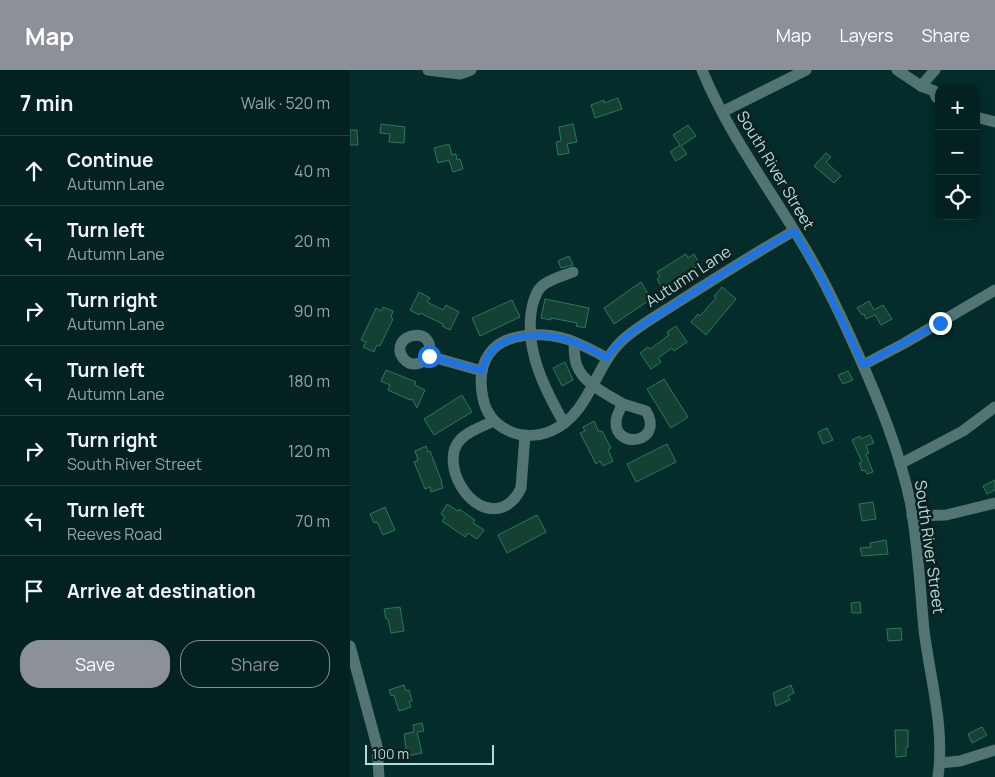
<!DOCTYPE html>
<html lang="en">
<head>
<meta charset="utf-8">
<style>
  :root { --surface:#022120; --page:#0c2929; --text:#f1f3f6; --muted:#96a3a5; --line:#233e3e; --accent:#8c9099 }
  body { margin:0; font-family:Manrope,sans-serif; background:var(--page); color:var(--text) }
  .controls { position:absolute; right:15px; top:15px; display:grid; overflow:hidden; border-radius:10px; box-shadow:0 2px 12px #0003 }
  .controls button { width:45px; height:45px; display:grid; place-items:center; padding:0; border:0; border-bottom:1px solid var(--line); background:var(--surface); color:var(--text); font:25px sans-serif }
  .scale { position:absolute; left:15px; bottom:12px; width:129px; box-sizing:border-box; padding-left:5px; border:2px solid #aadfdb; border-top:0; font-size:14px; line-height:18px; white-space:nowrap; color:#aadfdb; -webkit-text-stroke:4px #0f1f1e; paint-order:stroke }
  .stop { position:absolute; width:15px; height:15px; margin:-11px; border:4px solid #1a73e8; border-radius:50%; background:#fff }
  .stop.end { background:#1a73e8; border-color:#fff; box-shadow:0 1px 5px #0008 }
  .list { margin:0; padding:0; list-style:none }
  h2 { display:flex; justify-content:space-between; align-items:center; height:65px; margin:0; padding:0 20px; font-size:21px }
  h2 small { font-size:16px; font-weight:400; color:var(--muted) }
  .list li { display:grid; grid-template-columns:32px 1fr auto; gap:15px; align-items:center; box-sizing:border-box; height:70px; padding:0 20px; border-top:1px solid var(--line) }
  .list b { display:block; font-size:19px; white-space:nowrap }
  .list p { margin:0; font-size:16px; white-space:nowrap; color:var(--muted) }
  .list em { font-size:16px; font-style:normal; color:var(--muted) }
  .actions { display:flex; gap:10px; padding:15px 20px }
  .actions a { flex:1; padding:11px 0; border:1px solid var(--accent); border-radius:20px; text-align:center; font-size:18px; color:var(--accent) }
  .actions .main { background:var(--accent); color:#fff }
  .icon { flex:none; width:28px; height:28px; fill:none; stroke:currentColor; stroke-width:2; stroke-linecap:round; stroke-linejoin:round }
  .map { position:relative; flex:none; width:645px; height:707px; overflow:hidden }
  header { display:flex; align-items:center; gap:30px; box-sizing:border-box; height:70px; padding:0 25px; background:var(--accent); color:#fff }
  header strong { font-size:24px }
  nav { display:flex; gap:28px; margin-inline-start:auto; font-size:18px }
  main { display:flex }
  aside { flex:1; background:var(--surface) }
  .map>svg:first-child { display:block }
  .building { fill:#154034; stroke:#277962 }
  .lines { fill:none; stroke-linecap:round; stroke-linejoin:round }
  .minor { stroke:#527573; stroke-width:11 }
  .route { stroke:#1a73e8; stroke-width:6 }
  .labels { text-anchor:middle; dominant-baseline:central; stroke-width:5; stroke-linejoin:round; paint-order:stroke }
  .street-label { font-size:16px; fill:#aadfdb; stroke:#0f1f1e }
</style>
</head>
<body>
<header>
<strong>Map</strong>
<nav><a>Map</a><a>Layers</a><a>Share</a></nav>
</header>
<main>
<aside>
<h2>7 min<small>Walk · 520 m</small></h2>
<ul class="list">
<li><svg class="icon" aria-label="ahead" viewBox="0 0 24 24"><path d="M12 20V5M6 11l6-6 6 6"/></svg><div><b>Continue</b><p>Autumn Lane</p></div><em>40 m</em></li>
<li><svg class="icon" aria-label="left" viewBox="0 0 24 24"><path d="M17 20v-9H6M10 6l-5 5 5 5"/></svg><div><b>Turn left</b><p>Autumn Lane</p></div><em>20 m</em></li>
<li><svg class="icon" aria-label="right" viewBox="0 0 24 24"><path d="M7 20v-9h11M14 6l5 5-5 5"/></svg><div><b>Turn right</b><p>Autumn Lane</p></div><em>90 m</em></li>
<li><svg class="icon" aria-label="left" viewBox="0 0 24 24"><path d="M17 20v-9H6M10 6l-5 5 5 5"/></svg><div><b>Turn left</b><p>Autumn Lane</p></div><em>180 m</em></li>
<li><svg class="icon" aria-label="right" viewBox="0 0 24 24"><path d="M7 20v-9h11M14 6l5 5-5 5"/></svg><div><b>Turn right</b><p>South River Street</p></div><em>120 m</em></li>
<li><svg class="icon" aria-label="left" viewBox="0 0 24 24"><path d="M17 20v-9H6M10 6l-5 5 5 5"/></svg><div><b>Turn left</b><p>Reeves Road</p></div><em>70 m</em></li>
<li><svg class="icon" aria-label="arrive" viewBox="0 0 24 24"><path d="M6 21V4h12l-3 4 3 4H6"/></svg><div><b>Arrive at destination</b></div></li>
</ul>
<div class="actions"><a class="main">Save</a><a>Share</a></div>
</aside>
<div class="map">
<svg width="645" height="707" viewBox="0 0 645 707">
  <rect width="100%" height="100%" fill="#032c2a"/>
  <g class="building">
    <path d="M268,28l4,11 -27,9 -4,-13 13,-5v3z"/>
    <path d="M31,54l24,3 -1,16 -15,-1 1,-8 -10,-1z"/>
    <path d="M223,54l4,18 -10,2 2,9 -11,2 -2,-13 5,-1 -2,-14z"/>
    <path d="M338,55l8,11 -15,10 6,8 -11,7 -6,-9 10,-7 -7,-10z"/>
    <path d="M0,60h7l1,15h-8z"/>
    <path d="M99,74l3,11 4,-1 1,6 3,-1 3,10 -10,3 -4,-12 -11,3 -4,-15z"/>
    <path d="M476,83l5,4 -5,5 15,14 -7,7 -20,-17z"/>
    <path d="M336,184l2,4 6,-4 6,11 -11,6 2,4 -28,14 -6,-10 3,-2 -3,-5z"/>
    <path d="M219,186l4,9 -12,3 -3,-7z"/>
    <path d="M291,212l10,17 -37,25 -10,-16z"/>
    <path d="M372,217l14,12 -30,36 -15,-13 7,-8 2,2 16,-18 -2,-2z"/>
    <path d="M69,222l11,6 -3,4 16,8 3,-5 13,7 -9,18 -8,-4 1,-2 -23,-11 -1,2 -9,-5z"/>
    <path d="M195,229l44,9 -4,20 -9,-2 1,-3 -26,-5v2l-10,-2z"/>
    <path d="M162,230l8,17 -40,19 -8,-18z"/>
    <path d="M519,231l5,9 9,-5 9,14 -11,6 -6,-10 -9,4 -2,-5 -2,1 -5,-7z"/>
    <path d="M33,237l10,4 -2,6 2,2 -13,27 -3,-1 -3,7 -11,-5 3,-5 -5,-2 15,-32 5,3z"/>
    <path d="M326,256l11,16 -13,9 -2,-3 -14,10 3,4 -10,7 -11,-16 8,-6 2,2 19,-14 -2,-3z"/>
    <path d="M215,292l8,18 -11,6 -9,-18z"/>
    <path d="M36,300l30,12 -1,3 10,5 -8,18 -5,-9 -2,1 -22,-10 2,-5 -9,-4z"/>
    <path d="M498,301l5,9 -10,4 -5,-9z"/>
    <path d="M314,309l24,38 -17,11 -24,-39z"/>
    <path d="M112,325l10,17 -38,23 -10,-16z"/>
    <path d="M244,351l5,11 3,-1 9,17 -3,2 5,11 -10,5 -3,-5 -4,3 -16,-31 5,-2 -2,-4z"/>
    <path d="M477,358l6,12 -10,4 -5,-12z"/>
    <path d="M520,365l4,8 -8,3 3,7 -3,1 7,18 -6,2 -2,-4 -3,1 -3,-8 3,-1 -10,-22 8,-4 1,3z"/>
    <path d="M317,374l9,18 -40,20 -9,-18z"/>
    <path d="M76,376l2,6 2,-1 12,31h-1l2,6 -12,4 -1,-5 -5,2 -11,-27 4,-2 -3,-9z"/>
    <path d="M645,410v10l-8,4 -4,-8z"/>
    <path d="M523,432l3,17 -14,2 -3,-17z"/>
    <path d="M97,434l11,7 1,-2 16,11 -2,3 11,7 -7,9 -9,-6 -3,4 -23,-16 3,-4 -4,-3z"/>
    <path d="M35,437l10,23 -12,5 -6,-13 -3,1 -4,-9z"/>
    <path d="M187,445l9,17 -39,21 -9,-18z"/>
    <path d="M536,470l2,14 -26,2 -2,-8 11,-1 -1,-4z"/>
    <path d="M510,532l1,11h-9l-1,-10z"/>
    <path d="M50,537l4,24 -13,2 -3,-14h-2l-2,-10z"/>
    <path d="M551,558l1,12 -14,1 -1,-12z"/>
    <path d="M54,615l2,6 3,-1 3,11 -3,1 2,5 -12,4 -5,-16 -3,1 -2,-6z"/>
    <path d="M441,615l3,8 -6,3 2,4 -14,6 -3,-13z"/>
    <path d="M72,653l2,8 -7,1 5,21 -15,3 -3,-22 10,-2 -1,-7z"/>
    <path d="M632,657l5,8 -15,8 -4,-9z"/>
    <path d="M545,660h13v17h-2v9l-10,1z"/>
  </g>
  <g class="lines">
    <g class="minor">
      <path d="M78,0l32,4 11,-4"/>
      <path d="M352,0c27,66 71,123 107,185 18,31 34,65 49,99 21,47 41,96 52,147 8,42 10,86 14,129 6,49 21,97 14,147"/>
      <path d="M547,0l24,16 13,5 2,6 3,2"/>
      <path d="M571,16l14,-16"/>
      <path d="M372,42l84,-42"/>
      <path d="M626,47l19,5"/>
      <path d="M224,272c0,8 0,17 3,24 7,18 30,28 46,38 -3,5 -7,12 -7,18 -1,28 49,21 30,-11l-23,-7"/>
      <path d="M79,286c-6,8 -18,12 -26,2 -16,-23 34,-36 26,-2l53,15"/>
      <path d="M257,288c-13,-7 -27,-15 -41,-19 -23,-7 -62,-7 -77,15 -9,13 -9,30 -6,44 6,31 39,45 68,33 40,-17 43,-67 74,-93 15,-13 33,-23 50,-34 39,-25 78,-50 119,-73"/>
      <path d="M513,295l40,-21 92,-54"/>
      <path d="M144,351c-11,5 -26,10 -34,19 -21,23 10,79 43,67 9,-4 14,-10 18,-19l4,-53"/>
      <path d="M214,353c-20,-35 -40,-75 -32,-116 2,-7 4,-16 10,-21 8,-7 21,-10 31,-14"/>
      <path d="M550,394l63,-33 32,-24"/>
      <path d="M562,446l34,-1 49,-12"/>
      <path d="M0,576l27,100 2,31"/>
      <path d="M590,693l20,-2 35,-11"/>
    </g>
  </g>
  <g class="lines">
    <path class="route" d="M79,286l53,15c2,-9 5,-17 13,-23 17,-15 49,-15 70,-9 15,4 29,12 42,19 14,-23 41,-36 62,-50 41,-27 83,-53 125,-77l27,46 42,88 77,-42"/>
  </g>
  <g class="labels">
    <g class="street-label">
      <text transform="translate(426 100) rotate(59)">South River Street</text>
      <text transform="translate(338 206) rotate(-33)">Autumn Lane</text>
      <text transform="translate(580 477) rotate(82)">South River Street</text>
    </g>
  </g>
</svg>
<div class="controls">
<button>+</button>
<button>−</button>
<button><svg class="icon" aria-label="locate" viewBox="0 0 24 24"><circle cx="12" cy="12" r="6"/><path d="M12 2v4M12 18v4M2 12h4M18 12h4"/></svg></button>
</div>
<div class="scale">100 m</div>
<div class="stop" style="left:79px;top:286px"></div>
<div class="stop end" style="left:590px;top:253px"></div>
</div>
</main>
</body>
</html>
